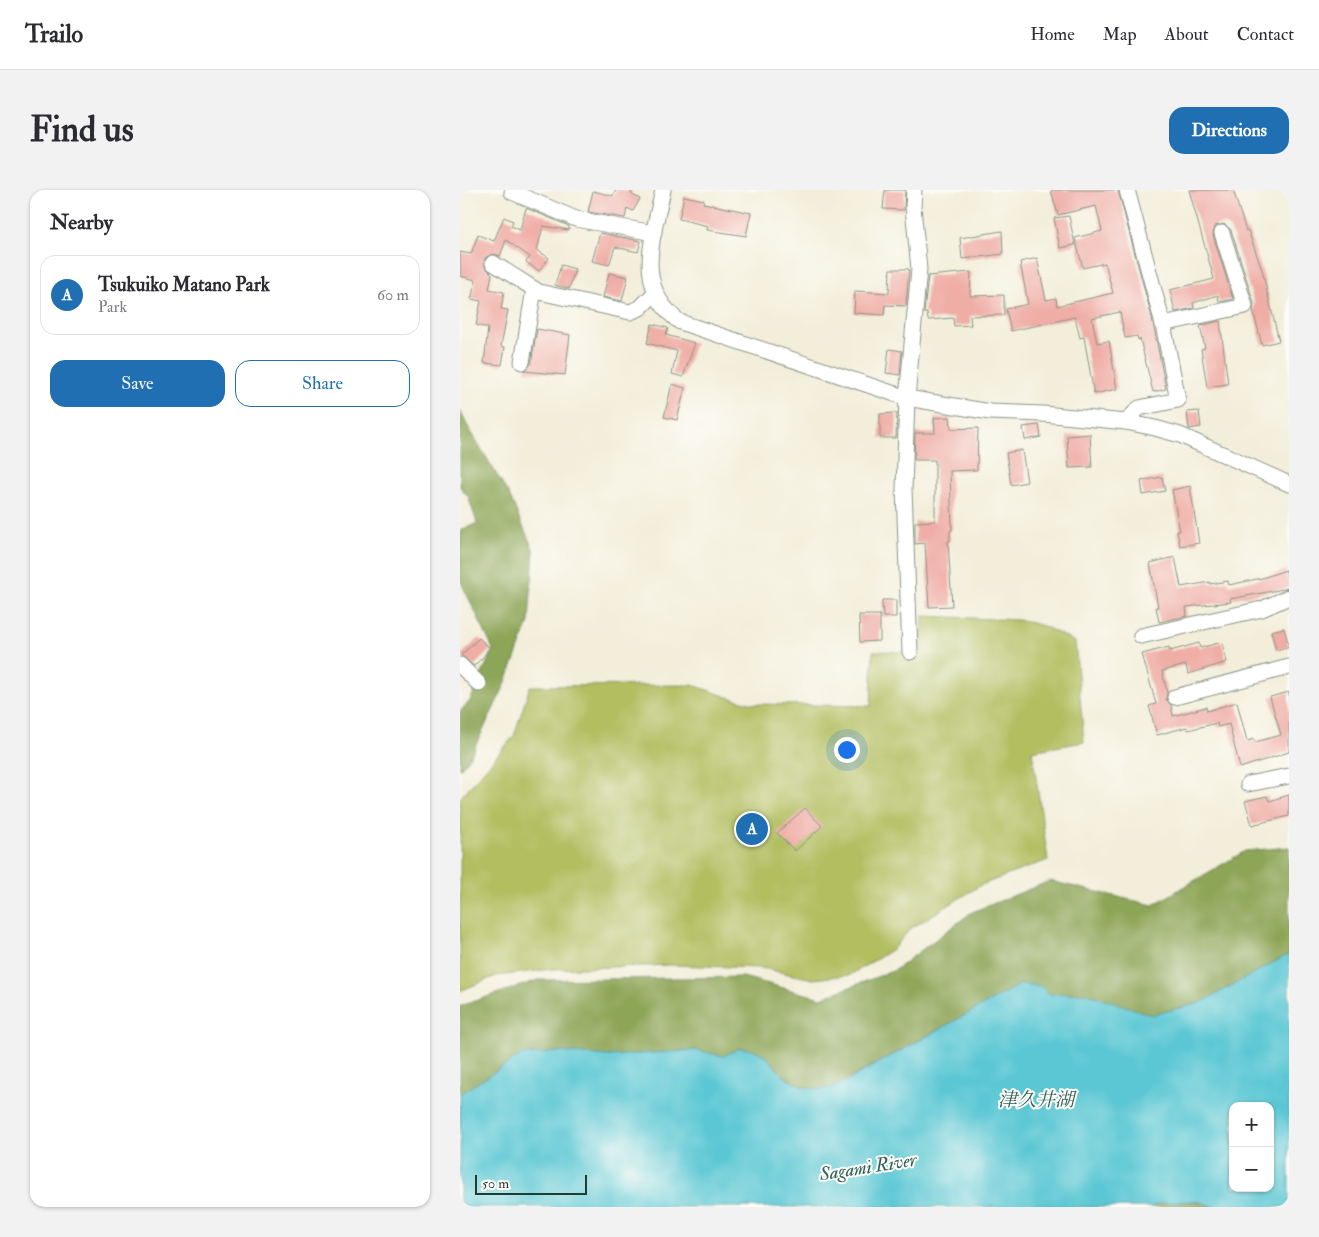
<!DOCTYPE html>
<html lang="en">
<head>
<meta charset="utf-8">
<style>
  :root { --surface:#fff; --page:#f2f2f3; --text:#2b2b33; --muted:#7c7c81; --line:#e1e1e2; --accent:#1f6fb2 }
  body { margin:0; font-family:"IM FELL Double Pica","Noto Serif JP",serif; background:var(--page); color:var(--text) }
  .controls { position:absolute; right:15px; bottom:15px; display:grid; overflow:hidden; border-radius:10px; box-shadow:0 1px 4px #0004 }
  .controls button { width:45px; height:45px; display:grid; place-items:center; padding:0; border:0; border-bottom:1px solid var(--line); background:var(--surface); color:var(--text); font:25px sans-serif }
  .scale { position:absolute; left:15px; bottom:12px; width:112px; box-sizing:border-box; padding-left:5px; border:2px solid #1f3d34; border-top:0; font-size:14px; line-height:18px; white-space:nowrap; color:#1f3d34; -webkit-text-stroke:4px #fdfcf7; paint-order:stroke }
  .you { position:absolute; left:386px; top:559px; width:18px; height:18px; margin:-12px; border:4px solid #fff; border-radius:50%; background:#1a73e8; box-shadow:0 0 0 8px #1a73e833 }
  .badge { display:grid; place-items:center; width:32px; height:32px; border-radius:50%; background:var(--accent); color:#fff; font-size:16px; font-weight:700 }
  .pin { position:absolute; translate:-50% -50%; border:2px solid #fff; box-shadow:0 1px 5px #0006 }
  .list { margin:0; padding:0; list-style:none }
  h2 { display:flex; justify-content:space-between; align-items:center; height:65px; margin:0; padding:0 20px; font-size:21px }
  h2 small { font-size:16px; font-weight:400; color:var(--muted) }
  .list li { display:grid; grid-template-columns:32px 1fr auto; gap:15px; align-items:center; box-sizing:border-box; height:80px; margin:0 10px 10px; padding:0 10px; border:1px solid var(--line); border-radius:15px }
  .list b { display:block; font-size:19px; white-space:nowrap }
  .list p { margin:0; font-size:16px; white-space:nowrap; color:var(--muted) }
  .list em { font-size:16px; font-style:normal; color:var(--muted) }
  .actions { display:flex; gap:10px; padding:15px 20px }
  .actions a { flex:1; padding:11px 0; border:1px solid var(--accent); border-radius:15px; text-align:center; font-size:18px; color:var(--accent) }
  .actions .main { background:var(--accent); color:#fff }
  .map { position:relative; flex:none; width:829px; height:1017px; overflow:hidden; border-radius:15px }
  header { display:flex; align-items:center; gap:30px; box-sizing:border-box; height:70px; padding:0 25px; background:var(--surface); border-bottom:1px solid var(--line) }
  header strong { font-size:24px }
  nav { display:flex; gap:28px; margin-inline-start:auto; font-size:18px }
  .intro { display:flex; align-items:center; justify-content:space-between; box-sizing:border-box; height:120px; padding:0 30px }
  h1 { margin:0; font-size:35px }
  .button { padding:12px 22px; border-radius:15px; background:var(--accent); color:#fff; font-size:18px; font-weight:700 }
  main { display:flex; gap:30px; padding:0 30px }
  aside { flex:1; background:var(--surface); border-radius:15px; box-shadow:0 1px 4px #0004 }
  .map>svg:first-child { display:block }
  .green { fill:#b2be60; stroke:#687e4a }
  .forest { fill:#8da556; stroke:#567145 }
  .water { fill:#5bc7d4; stroke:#3d8284; fill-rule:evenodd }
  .building { fill:#efada6 }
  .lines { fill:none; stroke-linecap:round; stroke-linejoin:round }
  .street-casing { stroke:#899687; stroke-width:17 }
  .street { stroke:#fff; stroke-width:15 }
  .labels { text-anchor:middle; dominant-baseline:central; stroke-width:4; stroke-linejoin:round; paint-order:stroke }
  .water-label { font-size:19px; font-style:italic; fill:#2e605c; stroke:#fdfcf7 }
</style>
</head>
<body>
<header>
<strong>Trailo</strong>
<nav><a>Home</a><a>Map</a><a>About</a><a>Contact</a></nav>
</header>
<div class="intro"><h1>Find us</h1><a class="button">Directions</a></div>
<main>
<aside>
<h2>Nearby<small></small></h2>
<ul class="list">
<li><span class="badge">A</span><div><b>Tsukuiko Matano Park</b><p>Park</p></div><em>60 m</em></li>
</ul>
<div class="actions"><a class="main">Save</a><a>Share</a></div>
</aside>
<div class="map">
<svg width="829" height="1017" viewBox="0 0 829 1017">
  <rect width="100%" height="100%" fill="#fdfcf7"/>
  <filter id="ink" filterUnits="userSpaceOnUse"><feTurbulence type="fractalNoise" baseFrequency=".02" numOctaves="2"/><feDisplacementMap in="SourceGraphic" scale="10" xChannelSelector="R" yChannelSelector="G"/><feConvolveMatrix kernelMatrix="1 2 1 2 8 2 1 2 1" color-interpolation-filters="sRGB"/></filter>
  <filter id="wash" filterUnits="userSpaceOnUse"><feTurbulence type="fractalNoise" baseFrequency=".0096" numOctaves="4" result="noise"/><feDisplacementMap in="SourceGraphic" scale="20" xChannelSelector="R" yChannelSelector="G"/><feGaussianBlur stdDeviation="1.12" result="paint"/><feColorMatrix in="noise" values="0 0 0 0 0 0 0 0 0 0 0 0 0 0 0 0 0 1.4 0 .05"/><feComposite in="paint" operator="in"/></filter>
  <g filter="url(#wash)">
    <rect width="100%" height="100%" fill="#f3eeda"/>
    <path class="green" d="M463,426l96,4 25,6 31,16 9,100 -52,9 16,109 -67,25 -71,44 -17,20 -43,26 -37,4 -52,-11 -90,-3 -118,4 -57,7 -36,15v-193l54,-62 16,-50 163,-1 38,13 23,6 117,2 2,-55 48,1z"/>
    <g class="forest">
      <path d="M0,220l7,15 42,70 25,56 -5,71 -25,65 -34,70 -10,12v-58l10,-10 23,-52 -33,-69v-49l17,-8 -9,-27 -8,-9z"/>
      <path d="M829,657v107l-89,49 -48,12 -104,-21 -27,-10 -191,105 -19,1 -26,-13 -21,-22 -24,-7 -17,9 -27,-7 -87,6 -50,-4 -38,3 -61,39v-88l78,-26 205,-3 78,21 74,-28 77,-58 78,-31 103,24 92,-54z"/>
      <path d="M736,1011l20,6h-65l11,-4z"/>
    </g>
    <path class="water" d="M829,764v253h-73l-20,-6 -34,2 -11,4h-691v-113l61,-39 38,-3 50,4 87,-6 27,6 17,-8c7,1 16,2 22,6 9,5 14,15 22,22 22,18 49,17 71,0l166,-92 20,2 7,8 38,-1 66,22 48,-12zM773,916h37v82h-37z"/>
    <g id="blocks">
      <g class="building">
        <path d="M156,0h17l-2,4 9,5 -7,12 -6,-3 -2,10 -37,-6 5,-21 20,5z"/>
        <path d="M425,0h20l-1,20 -21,-1z"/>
        <path d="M591,0h67l34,128 14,71 -13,3 -13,-53 -2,1 -1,-4 -12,2 -5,-26 -28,6 5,25 12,-2 8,48 -23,5 -10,-57 -4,1 -5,-21 -64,14 -5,-22 22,-5 -8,-42 17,-4 9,42 10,-2 1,8 56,-13 -8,-30 -22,5 -8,-30 27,-7 -6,-25 -38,9z"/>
        <path d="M729,0h44l13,41 2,-1 14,40 17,71 -17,4 -9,-35 1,-7 -23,-73 -7,-6 -9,2 -2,9 20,64 -14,3 -1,-7 -25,8 1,5 -19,4 -5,-22 44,-11z"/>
        <path d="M224,6l20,4 -1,3 48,10 -5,23 -39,-6 1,-4 -29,-7z"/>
        <path d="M66,18l43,18v4l-26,-4 -6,24 12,8 -10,13 -13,-9 4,-5 -24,-17 -6,16 -7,-2 -8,4v9l7,7 -3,15 15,3 -3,17 7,1 -7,36 4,1 -3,18 -18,-2 4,-35 -12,-3 5,-24 -10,-2 5,-19 -16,-4v-24l11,2 7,-19 16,6 10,-24 9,4 -2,5 9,4z"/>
        <path d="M609,26l6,29 -15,3 -6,-30z"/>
        <path d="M542,41l1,23 -41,5 -2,-21z"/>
        <path d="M140,43l41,8 -3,11 -23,-5 -6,18 -17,-4z"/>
        <path d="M101,75l14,4 -6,20 -14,-4z"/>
        <path d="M430,79h19l-3,37 -21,-1 -1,10 -30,-2 1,-22 34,2z"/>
        <path d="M511,82l-1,24 34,-1v20l-34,1 1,9 -17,1 -1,-8 -25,2 -1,-7h-3l4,-37z"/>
        <path d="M149,83l19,4 -6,24 -19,-4z"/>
        <path d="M760,131l8,63 -21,3 -6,-38 4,-1 -5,-22z"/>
        <path d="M192,134l16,4 -2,7 29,8 -12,34 -11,-3 5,-23 -30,-8z"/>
        <path d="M77,139l33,6 -5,40 -41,-4 7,-7z"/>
        <path d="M429,159l13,2 -2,24 -14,-2z"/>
        <path d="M212,194l13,4 -8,32 -13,-3z"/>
        <path d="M739,221l2,16 -12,2 -2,-17z"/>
        <path d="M437,223l-1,25h-16v-24z"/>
        <path d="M490,227l1,12 27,-1 -1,42 -27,1 2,59 -2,1v10h-2l4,65 -23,1 -4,-64 -10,1v-22l20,-1v-61h-21l1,-27h20l-1,-15z"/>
        <path d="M579,235l2,12 -16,3 -2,-13z"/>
        <path d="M630,244l2,33 -23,1 -2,-32z"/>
        <path d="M562,260l5,32 -16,3 -5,-32z"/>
        <path d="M702,287l3,14 -22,4 -2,-14z"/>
        <path d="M730,296l9,57 -19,3 -3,-15h3l-8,-41z"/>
        <path d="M715,367l6,30 29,-5v2l18,-3 1,4 33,-7 24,-8 3,18 -59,11 1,3 -45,5 1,9 -28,6 -3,-15h2l-8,-44z"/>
        <path d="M422,410h14v17h-13z"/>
        <path d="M399,425h21v26l-20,1z"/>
        <path d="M824,438l5,19 -13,3 -5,-19z"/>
        <path d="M19,448l12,11 -17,17 -13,-11z"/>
        <path d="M762,452l5,20 -39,12 -2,-9 -24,6 5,21 -1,7 5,6 2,11 33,-9 1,4 30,-9 10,39 7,-2 1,3 26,-7 -11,-38 19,-5v60l-49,16 -11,-44 -11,3 -1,-4 -29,7 -1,-3 -30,8 -8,-29 7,-2 -14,-50 27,-7 1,4 29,-8 1,5z"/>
        <path d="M829,605v21l-37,9 -7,-24 22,-5 2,5z"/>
        <path d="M345,618l17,18 -27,25 -18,-18z"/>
      </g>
    </g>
  </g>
  <g filter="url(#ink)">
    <use href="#blocks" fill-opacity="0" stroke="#899687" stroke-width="1"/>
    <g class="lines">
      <g class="street-casing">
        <g id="street">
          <path d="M203,0c-10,48 -30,97 17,132l227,76 83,14 53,2 83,8 29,6 25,7 109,49"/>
          <path d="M52,2l64,27 78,14"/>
          <path d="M33,73l46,29 91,20 10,-4 15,-15"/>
          <path d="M703,134l82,-18 -23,-73"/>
          <path d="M62,172l12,-73"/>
          <path d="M666,232l13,-14 39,-8 -15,-76 -36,-134"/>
          <path d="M681,446l121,-27 27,-12"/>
          <path d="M450,462l-6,-163 3,-91 12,-129 -6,-62 1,-17"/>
          <path d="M0,475l19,19"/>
          <path d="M715,507l114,-30"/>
          <path d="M788,594l41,-8"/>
        </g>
      </g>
      <use href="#street" class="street"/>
    </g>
  </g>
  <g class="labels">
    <g class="water-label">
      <text x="576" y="910">津久井湖</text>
      <text transform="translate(408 977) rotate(-9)">Sagami River</text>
    </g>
  </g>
</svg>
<div class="controls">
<button>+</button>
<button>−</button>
</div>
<div class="scale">50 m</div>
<div class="you"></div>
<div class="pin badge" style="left:292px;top:639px">A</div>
</div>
</main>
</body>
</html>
